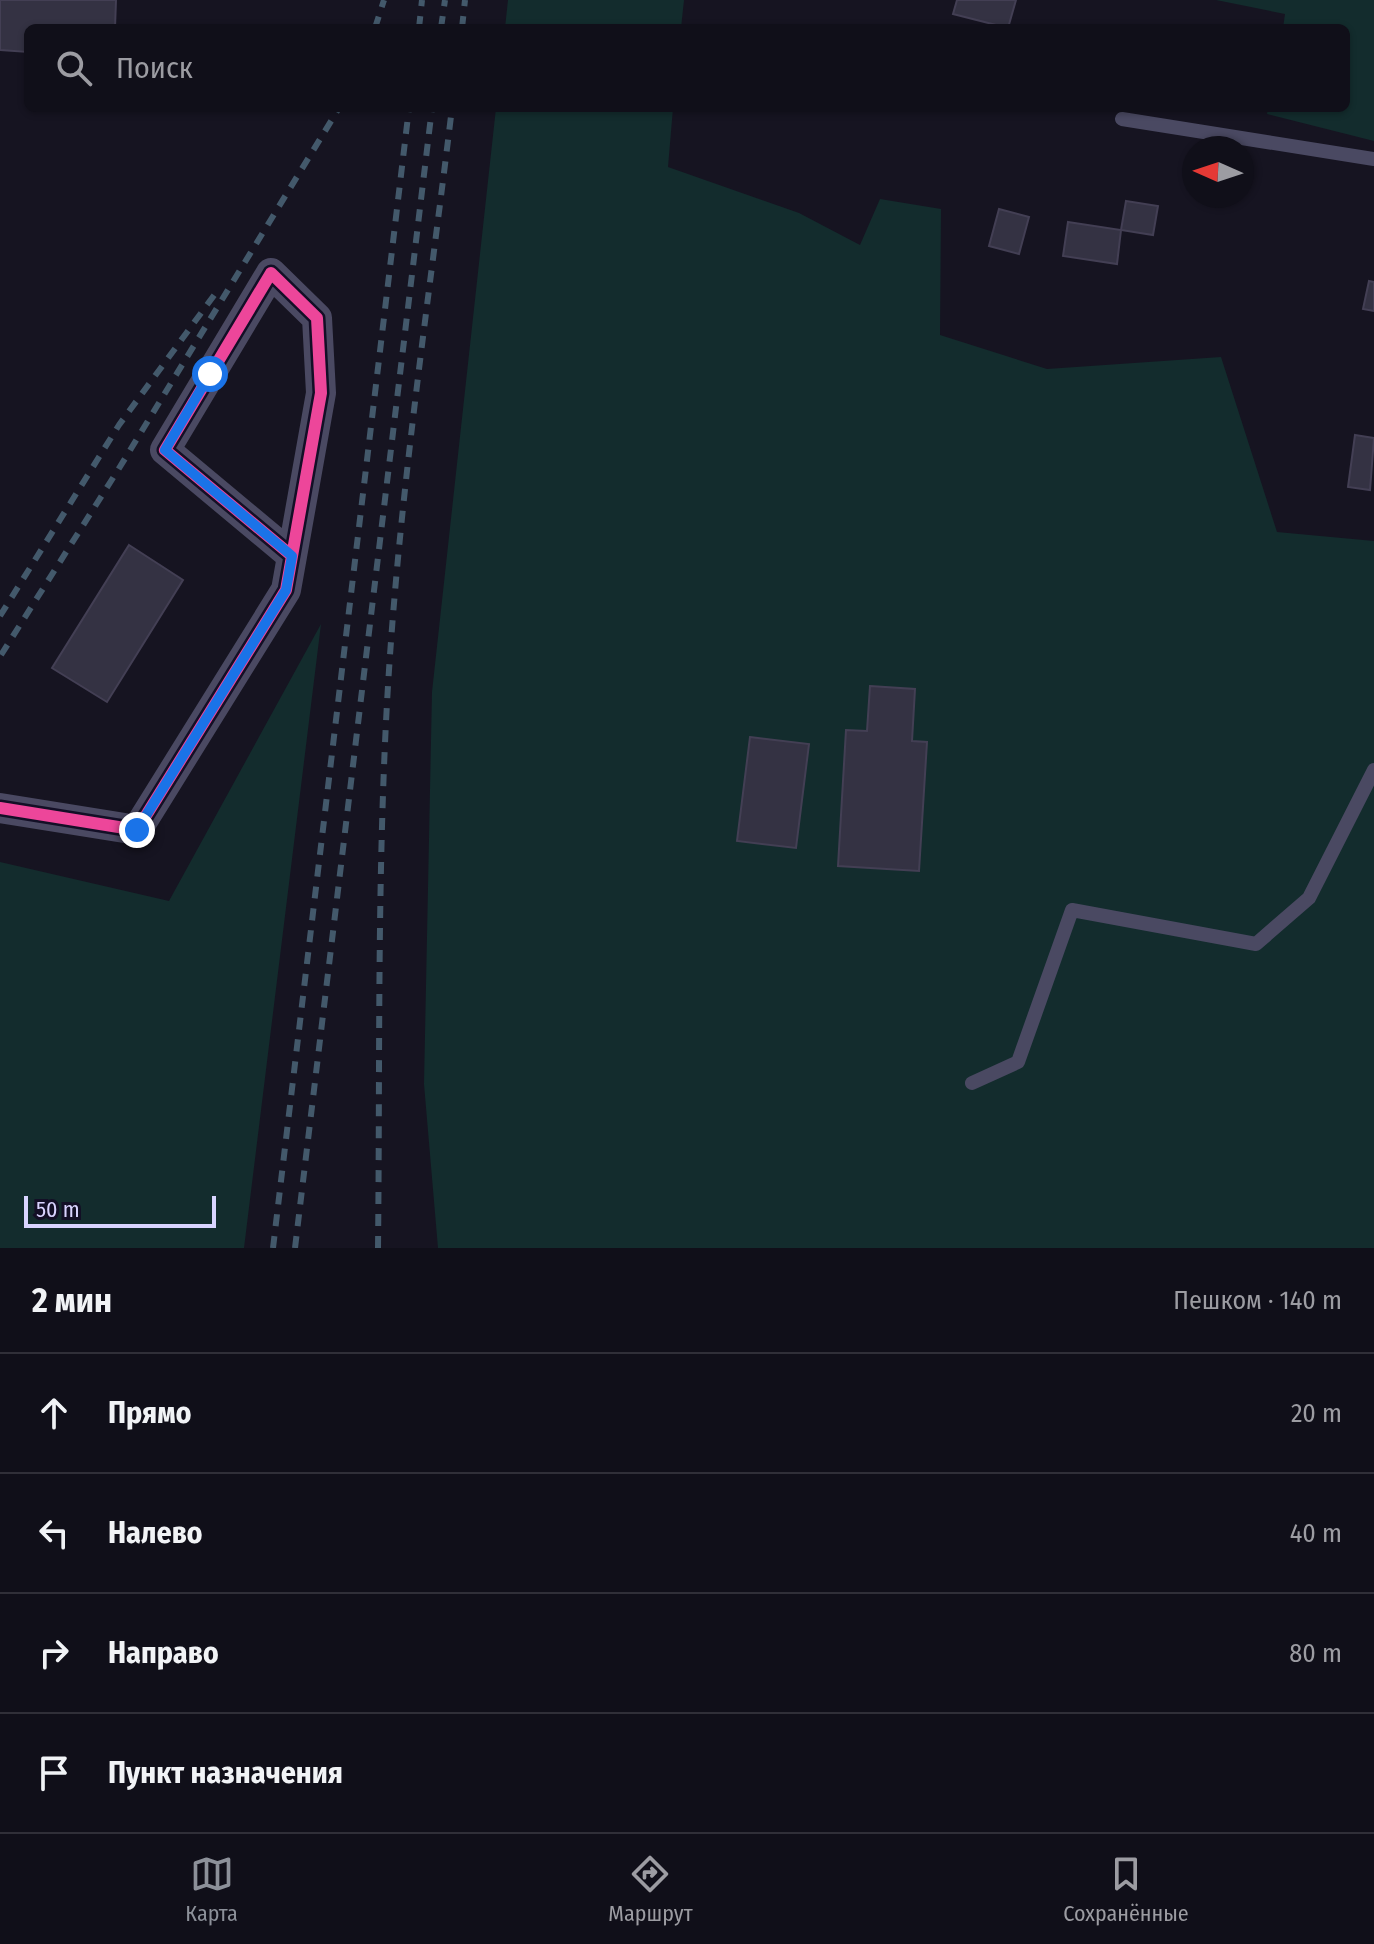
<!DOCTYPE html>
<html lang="ru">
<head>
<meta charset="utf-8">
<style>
  :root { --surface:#100f19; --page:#1e1d26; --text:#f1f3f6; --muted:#9c9ca2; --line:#302f38; --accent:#8c9099 }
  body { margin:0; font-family:"Fira Sans Condensed",sans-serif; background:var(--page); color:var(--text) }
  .compass { position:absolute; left:1182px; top:136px; width:72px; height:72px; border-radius:50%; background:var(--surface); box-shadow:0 2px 6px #0004; rotate:273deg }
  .scale { position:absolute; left:24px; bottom:20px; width:192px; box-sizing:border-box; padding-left:8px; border:4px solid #d9d4ff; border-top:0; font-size:22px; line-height:28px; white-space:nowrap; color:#d9d4ff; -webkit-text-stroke:6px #130f26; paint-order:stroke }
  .stop { position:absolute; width:24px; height:24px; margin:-18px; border:6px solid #1a73e8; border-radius:50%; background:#fff }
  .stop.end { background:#1a73e8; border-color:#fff; box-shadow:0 2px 8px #0008 }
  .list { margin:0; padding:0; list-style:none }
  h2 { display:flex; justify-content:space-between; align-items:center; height:104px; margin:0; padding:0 32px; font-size:34px }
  h2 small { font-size:26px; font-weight:400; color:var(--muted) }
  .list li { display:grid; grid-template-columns:52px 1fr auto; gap:24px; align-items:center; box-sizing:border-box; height:120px; padding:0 32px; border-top:2px solid var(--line) }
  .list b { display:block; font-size:30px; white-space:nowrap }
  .list em { font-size:26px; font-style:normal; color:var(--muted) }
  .icon { flex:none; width:44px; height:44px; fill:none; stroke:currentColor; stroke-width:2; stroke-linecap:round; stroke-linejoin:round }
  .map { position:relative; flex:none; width:1374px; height:1248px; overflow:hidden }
  .search { position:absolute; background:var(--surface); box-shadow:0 2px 6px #0004; left:24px; right:24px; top:24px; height:88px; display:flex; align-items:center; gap:20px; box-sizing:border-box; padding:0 28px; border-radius:12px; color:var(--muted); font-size:30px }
  .sheet { height:584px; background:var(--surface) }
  nav { display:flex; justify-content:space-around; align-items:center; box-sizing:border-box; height:112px; border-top:2px solid var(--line); background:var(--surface); font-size:22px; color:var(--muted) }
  nav a { display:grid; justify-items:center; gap:4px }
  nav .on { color:var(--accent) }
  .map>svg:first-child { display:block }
  .green { fill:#132c2d }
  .building { fill:#343243; stroke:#433f54; stroke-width:2 }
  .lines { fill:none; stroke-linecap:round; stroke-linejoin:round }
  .service { stroke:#4a4962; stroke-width:14 }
  .minor { stroke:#4a4962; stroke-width:30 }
  .rail { stroke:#43596b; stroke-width:6; stroke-dasharray:12 10; stroke-linecap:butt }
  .cycleway-casing { stroke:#130f26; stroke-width:17 }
  .cycleway { stroke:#ed469a; stroke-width:12 }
  .route { stroke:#1a73e8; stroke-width:10 }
</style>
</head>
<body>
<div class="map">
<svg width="1374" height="1248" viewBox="0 0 1374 1248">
  <rect width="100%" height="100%" fill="#161421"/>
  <g class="green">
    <path d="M508,0h176l-3,28h-176z"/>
    <path d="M1216,0h158v141l-107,-27 1,-6h78v-80h-63l2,-14z"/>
    <path d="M496,108h177l-5,59 131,46 61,32 20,-46 61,10 -1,126 107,34 174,-12 56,175 97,9v707h-936l-14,-164 8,-392z"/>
    <path d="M321,624l-77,624h-244v-386l169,39z"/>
  </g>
  <g class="building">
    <path d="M0,0h116l-1,28h-87v24l-28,-2z"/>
    <path d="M957,0h59l-8,28 -55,-14z"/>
    <path d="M1126,201l32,5 -5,29 -32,-5z"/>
    <path d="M999,209l30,8 -10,37 -30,-8z"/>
    <path d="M1068,222l53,8 -4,34 -54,-8z"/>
    <path d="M1369,281l5,1v29l-11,-2z"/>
    <path d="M1355,435l19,3 -4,52 -22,-3z"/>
    <path d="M129,545l54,35 -76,122 -55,-34z"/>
    <path d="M870,686l45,3 -3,52 15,1 -8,129 -81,-5 8,-136 21,1z"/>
    <path d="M750,737l59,7 -13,104 -59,-7z"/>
  </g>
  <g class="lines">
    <g class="service">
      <path d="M1122,119l252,40"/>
      <path d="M972,1083l46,-21 54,-152 184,34 53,-46 65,-128"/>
    </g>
    <path class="minor" d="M0,808l137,22 149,-240 35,-197 -4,-75 -46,-45 -106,177 127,106"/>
    <g class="rail">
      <path d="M375,28l9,-28"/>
      <path d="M419,28l3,-28"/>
      <path d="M441,28l4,-28"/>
      <path d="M462,28l3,-28"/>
      <path d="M0,616l119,-191 96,-131"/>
      <path d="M1,655l117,-185 221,-362"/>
      <path d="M273,1248l136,-1140"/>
      <path d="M295,1248l137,-1140"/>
      <path d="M378,1248c2,-181 -1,-363 9,-545 11,-199 41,-397 65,-595"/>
    </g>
    <g class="cycleway-casing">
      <path id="cycleway" d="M0,808l137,22 149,-240 35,-197 -4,-75 -46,-45 -106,177 127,106"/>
    </g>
    <use href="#cycleway" class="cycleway"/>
  </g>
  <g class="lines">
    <path class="route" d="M137,830l149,-240 6,-34 -127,-106 45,-76"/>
  </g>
</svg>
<svg class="compass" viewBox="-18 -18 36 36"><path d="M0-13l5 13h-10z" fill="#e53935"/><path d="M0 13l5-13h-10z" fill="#9c9ca2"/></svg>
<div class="scale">50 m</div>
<div class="stop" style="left:210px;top:374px"></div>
<div class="stop end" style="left:137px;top:830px"></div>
<div class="search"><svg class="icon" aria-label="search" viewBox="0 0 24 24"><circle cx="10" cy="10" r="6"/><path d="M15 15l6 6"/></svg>Поиск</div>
</div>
<section class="sheet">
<h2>2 мин<small>Пешком · 140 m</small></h2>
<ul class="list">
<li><svg class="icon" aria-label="ahead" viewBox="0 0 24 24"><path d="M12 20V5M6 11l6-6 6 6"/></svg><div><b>Прямо</b></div><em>20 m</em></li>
<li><svg class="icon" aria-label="left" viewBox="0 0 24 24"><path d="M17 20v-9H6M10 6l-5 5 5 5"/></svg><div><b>Налево</b></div><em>40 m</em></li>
<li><svg class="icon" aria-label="right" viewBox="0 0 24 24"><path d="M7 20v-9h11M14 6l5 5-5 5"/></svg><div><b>Направо</b></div><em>80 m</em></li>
<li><svg class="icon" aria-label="arrive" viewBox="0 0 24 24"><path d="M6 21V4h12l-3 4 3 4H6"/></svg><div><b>Пункт назначения</b></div></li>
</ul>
</section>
<nav>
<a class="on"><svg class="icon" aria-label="map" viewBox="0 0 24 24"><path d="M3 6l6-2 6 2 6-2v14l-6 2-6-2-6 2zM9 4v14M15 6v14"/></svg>Карта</a>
<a><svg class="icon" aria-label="directions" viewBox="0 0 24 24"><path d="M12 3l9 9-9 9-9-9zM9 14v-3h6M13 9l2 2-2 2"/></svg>Маршрут</a>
<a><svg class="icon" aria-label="saved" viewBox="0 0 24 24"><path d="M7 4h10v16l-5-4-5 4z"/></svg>Сохранённые</a>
</nav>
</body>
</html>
